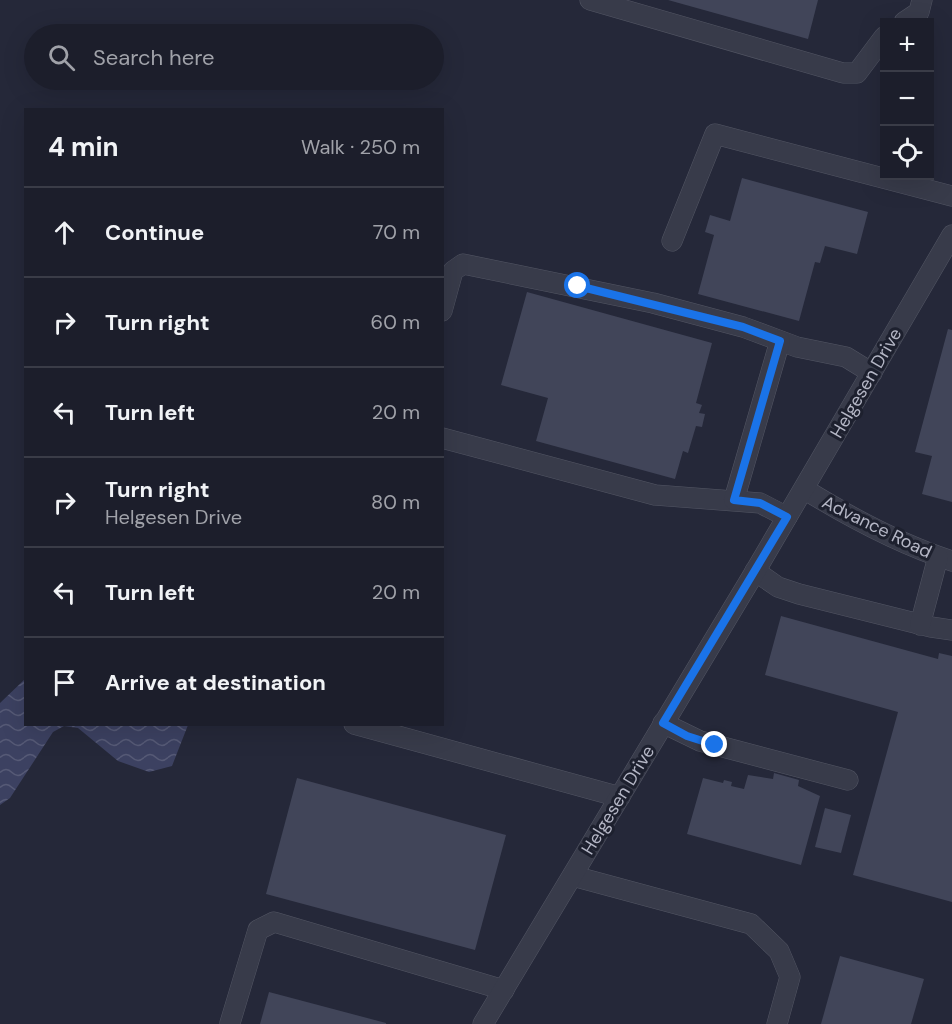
<!DOCTYPE html>
<html lang="en">
<head>
<meta charset="utf-8">
<style>
  :root { --surface:#1c1e2b; --page:#292b37; --text:#f1f3f6; --muted:#a0a2a9; --line:#3a3c47 }
  body { margin:0; font-family:"DM Sans",sans-serif; background:var(--page); color:var(--text) }
  .controls { position:absolute; right:18px; top:18px; display:grid; overflow:hidden; border-radius:0px; box-shadow:0 6px 24px #0002 }
  .controls button { width:54px; height:54px; display:grid; place-items:center; padding:0; border:0; border-bottom:2px solid var(--line); background:var(--surface); color:var(--text); font:30px sans-serif }
  .stop { position:absolute; width:18px; height:18px; margin:-14px; border:4px solid #1a73e8; border-radius:50%; background:#fff }
  .stop.end { background:#1a73e8; border-color:#fff; box-shadow:0 2px 6px #0008 }
  .list { margin:0; padding:0; list-style:none }
  h2 { display:flex; justify-content:space-between; align-items:center; height:78px; margin:0; padding:0 24px; font-size:26px }
  h2 small { font-size:20px; font-weight:400; color:var(--muted) }
  .list li { display:grid; grid-template-columns:39px 1fr auto; gap:18px; align-items:center; box-sizing:border-box; height:90px; padding:0 24px; border-top:2px solid var(--line) }
  .list b { display:block; font-size:22px; white-space:nowrap }
  .list p { margin:0; font-size:20px; white-space:nowrap; color:var(--muted) }
  .list em { font-size:20px; font-style:normal; color:var(--muted) }
  .icon { flex:none; width:33px; height:33px; fill:none; stroke:currentColor; stroke-width:2; stroke-linecap:round; stroke-linejoin:round }
  .map { position:relative; flex:none; width:952px; height:1024px; overflow:hidden }
  .search { position:absolute; background:var(--surface); box-shadow:0 6px 24px #0002; left:24px; top:24px; width:420px; height:66px; display:flex; align-items:center; gap:15px; box-sizing:border-box; padding:0 21px; border-radius:33px; color:var(--muted); font-size:22px }
  .panel { position:absolute; background:var(--surface); box-shadow:0 6px 24px #0002; left:24px; top:108px; width:420px; height:618px; border-radius:0px }
  .map>svg:first-child { display:block }
  .water { fill:url(#water-waves) }
  .building { fill:#414559 }
  .lines { fill:none; stroke-linecap:round; stroke-linejoin:round }
  .minor-casing { stroke:#535664; stroke-width:21 }
  .minor { stroke:#383b4a; stroke-width:20 }
  .route { stroke:#1a73e8; stroke-width:8 }
  .labels { text-anchor:middle; dominant-baseline:central; stroke-width:6; stroke-linejoin:round; paint-order:stroke }
  .street-label { font-size:18px; fill:#b4b6c5; stroke:#1d202e }
</style>
</head>
<body>
<div class="map">
<svg width="952" height="1024" viewBox="0 0 952 1024">
  <defs>
    <pattern id="water-waves" width="16" height="10" patternUnits="userSpaceOnUse" patternTransform="scale(1.5)"><rect width="16" height="10" fill="#3c4161"/><path d="M0 5q4-4 8 0t8 0" fill="none" stroke="#565a76"/></pattern>
  </defs>
  <rect width="100%" height="100%" fill="#252839"/>
  <path class="water" d="M25,679l1,45 162,1 -16,41 -23,6 -31,-11 -40,-33 -14,-2 -11,6 -43,66 -10,7v-102z"/>
  <g class="building">
    <path d="M668,0h150l-10,39z"/>
    <path d="M742,178l126,34 -11,42 -32,-8 -5,17 -5,-1 -16,59 -101,-27 16,-59 -9,-3 5,-17 20,6z"/>
    <path d="M527,292l185,51 -16,60 6,2 -3,8 6,1 -3,13 -6,-1 -8,27 -5,-2 -8,28 -139,-38 12,-43 -47,-13z"/>
    <path d="M948,329l4,1v172l-30,-8 10,-38 -17,-4z"/>
    <path d="M781,616l157,43 1,-6 13,3v246l-99,-27 45,-163 -133,-37z"/>
    <path d="M774,773l25,7 -1,6 22,10 -19,69 -114,-31 16,-56 20,5 1,-3 8,2 -1,4 13,3 4,-14 25,4z"/>
    <path d="M297,778l209,57 -31,115 -209,-56z"/>
    <path d="M825,808l26,7 -10,38 -26,-6z"/>
    <path d="M840,956l84,23 -13,45h-90z"/>
    <path d="M269,992l117,31v1h-126z"/>
  </g>
  <g class="lines">
    <g class="minor-casing">
      <g id="minor">
        <path d="M590,0l253,73h14l27,-36"/>
        <path d="M904,22l15,-10 3,-12"/>
        <path d="M672,241l43,-107 237,62"/>
        <path d="M442,311l11,-40 10,-7 190,39 90,24 54,20 49,10 26,16"/>
        <path d="M442,438l213,57 105,8 27,14"/>
        <path d="M804,489c47,29 95,55 148,72"/>
        <path d="M734,500l46,-159"/>
        <path d="M755,571l23,16 21,7 132,33 21,3"/>
        <path d="M920,625l18,-68"/>
        <path d="M663,723l37,18 148,39"/>
        <path d="M354,724l266,73"/>
        <path d="M573,876l178,48 28,27 11,26 -13,47"/>
        <path d="M230,1023l28,-93 16,-8 230,68"/>
        <path d="M483,1024l270,-449 199,-340"/>
      </g>
    </g>
    <use href="#minor" class="minor"/>
  </g>
  <g class="lines">
    <path class="route" d="M578,286l165,41 37,14 -46,159 26,3 27,14 -124,206 24,13 28,9"/>
  </g>
  <g class="labels">
    <g class="street-label">
      <text transform="translate(866 383) rotate(-60)">Helgesen Drive</text>
      <text transform="translate(877 527) rotate(26)">Advance Road</text>
      <text transform="translate(618 800) rotate(-59)">Helgesen Drive</text>
    </g>
  </g>
</svg>
<div class="controls">
<button>+</button>
<button>−</button>
<button><svg class="icon" aria-label="locate" viewBox="0 0 24 24"><circle cx="12" cy="12" r="6"/><path d="M12 2v4M12 18v4M2 12h4M18 12h4"/></svg></button>
</div>
<div class="stop" style="left:578px;top:286px"></div>
<div class="stop end" style="left:715px;top:745px"></div>
<div class="search"><svg class="icon" aria-label="search" viewBox="0 0 24 24"><circle cx="10" cy="10" r="6"/><path d="M15 15l6 6"/></svg>Search here</div>
<section class="panel">
<h2>4 min<small>Walk · 250 m</small></h2>
<ul class="list">
<li><svg class="icon" aria-label="ahead" viewBox="0 0 24 24"><path d="M12 20V5M6 11l6-6 6 6"/></svg><div><b>Continue</b></div><em>70 m</em></li>
<li><svg class="icon" aria-label="right" viewBox="0 0 24 24"><path d="M7 20v-9h11M14 6l5 5-5 5"/></svg><div><b>Turn right</b></div><em>60 m</em></li>
<li><svg class="icon" aria-label="left" viewBox="0 0 24 24"><path d="M17 20v-9H6M10 6l-5 5 5 5"/></svg><div><b>Turn left</b></div><em>20 m</em></li>
<li><svg class="icon" aria-label="right" viewBox="0 0 24 24"><path d="M7 20v-9h11M14 6l5 5-5 5"/></svg><div><b>Turn right</b><p>Helgesen Drive</p></div><em>80 m</em></li>
<li><svg class="icon" aria-label="left" viewBox="0 0 24 24"><path d="M17 20v-9H6M10 6l-5 5 5 5"/></svg><div><b>Turn left</b></div><em>20 m</em></li>
<li><svg class="icon" aria-label="arrive" viewBox="0 0 24 24"><path d="M6 21V4h12l-3 4 3 4H6"/></svg><div><b>Arrive at destination</b></div></li>
</ul>
</section>
</div>
</body>
</html>
